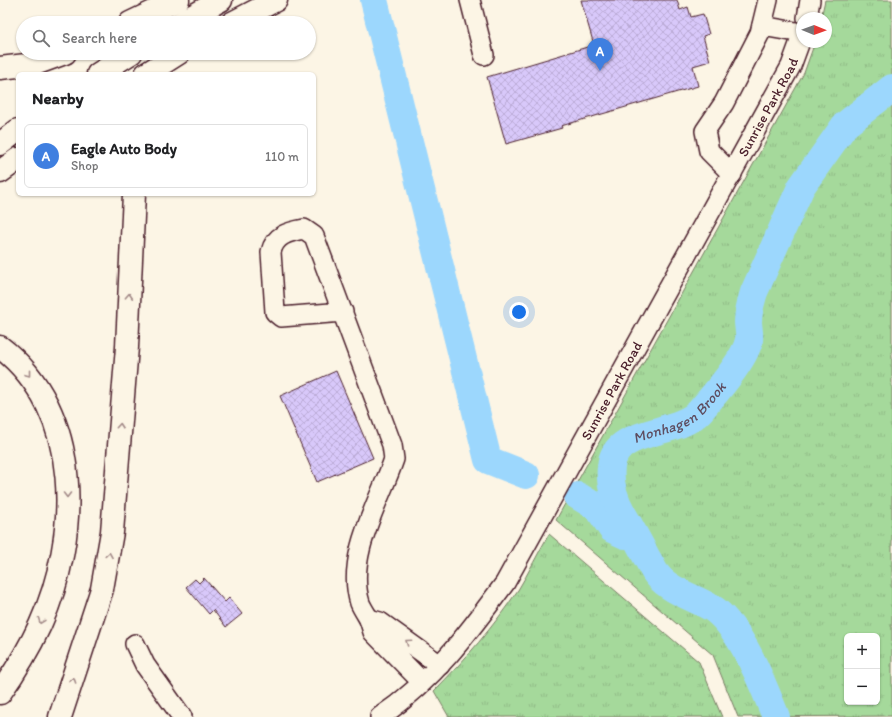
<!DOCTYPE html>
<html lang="en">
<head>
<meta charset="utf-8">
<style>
  :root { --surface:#fff; --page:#f2f2f2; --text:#202124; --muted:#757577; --line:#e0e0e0; --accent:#1f6fb2 }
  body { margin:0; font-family:Itim,sans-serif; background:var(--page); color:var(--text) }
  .controls { position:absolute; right:12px; bottom:12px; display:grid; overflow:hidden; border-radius:6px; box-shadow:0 1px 3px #0004 }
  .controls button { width:36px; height:36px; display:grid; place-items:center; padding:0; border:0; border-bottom:1px solid var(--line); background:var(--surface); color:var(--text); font:20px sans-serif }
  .compass { position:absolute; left:796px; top:12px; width:36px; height:36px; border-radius:50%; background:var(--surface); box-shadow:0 1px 3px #0004; rotate:91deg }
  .you { position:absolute; left:519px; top:312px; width:14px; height:14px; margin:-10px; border:3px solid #fff; border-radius:50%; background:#1a73e8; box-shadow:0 0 0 6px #1a73e833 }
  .badge { display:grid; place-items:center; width:26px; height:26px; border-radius:50%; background:var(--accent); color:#fff; font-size:13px; font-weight:700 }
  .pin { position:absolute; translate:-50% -33px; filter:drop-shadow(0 1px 2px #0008) }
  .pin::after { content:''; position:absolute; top:21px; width:14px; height:12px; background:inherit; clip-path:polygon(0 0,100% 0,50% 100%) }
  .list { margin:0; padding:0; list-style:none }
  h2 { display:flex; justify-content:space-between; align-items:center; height:52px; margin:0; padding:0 16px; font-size:17px }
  h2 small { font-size:13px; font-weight:400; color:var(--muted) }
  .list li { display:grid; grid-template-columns:26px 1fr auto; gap:12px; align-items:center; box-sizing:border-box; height:64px; margin:0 8px 8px; padding:0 8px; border:1px solid var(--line); border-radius:6px }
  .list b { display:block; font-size:15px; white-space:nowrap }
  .list p { margin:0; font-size:13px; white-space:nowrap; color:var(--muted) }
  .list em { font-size:13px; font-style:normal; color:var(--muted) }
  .icon { flex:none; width:22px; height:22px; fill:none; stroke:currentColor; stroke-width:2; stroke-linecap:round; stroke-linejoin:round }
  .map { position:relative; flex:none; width:892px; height:717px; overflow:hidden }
  .search { position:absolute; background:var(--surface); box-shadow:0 1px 3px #0004; left:16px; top:16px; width:300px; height:44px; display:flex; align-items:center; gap:10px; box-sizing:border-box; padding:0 14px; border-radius:22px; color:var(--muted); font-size:15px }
  .panel { position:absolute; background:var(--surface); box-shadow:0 1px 3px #0004; left:16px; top:72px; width:300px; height:124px; border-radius:6px }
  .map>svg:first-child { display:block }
  .grass { fill:url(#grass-tufts); stroke:#787c63; fill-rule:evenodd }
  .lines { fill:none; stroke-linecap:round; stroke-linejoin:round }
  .river { stroke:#9cd7fd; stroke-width:28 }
  .building { fill:url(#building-cross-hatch); stroke:#4a1f2b }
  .minor-casing { stroke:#4a1f2b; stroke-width:22 }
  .major-casing { stroke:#4a1f2b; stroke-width:25 }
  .highway-casing { stroke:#4a1f2b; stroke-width:25 }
  .minor { stroke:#fcf5e5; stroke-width:19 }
  .major { stroke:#fcf5e5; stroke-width:22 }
  .highway { stroke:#fcf5e5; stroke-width:22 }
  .oneway { stroke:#a38a88 }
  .labels { text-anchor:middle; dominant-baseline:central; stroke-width:4; stroke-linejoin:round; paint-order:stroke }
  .street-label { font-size:14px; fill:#4a1f2b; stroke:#fcf5e5 }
  .water-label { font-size:15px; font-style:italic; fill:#5e4d60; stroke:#fcf5e5 }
</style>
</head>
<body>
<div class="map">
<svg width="892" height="717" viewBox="0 0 892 717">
  <defs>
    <pattern id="grass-tufts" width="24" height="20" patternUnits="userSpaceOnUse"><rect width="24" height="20" fill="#a5d99b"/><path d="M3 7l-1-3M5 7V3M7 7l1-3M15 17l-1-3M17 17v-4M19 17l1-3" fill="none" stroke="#90ba86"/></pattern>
    <pattern id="building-cross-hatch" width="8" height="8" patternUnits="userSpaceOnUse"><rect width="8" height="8" fill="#d8c8fa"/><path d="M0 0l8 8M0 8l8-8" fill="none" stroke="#bbabd6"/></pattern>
  </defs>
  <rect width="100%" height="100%" fill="#fcf5e5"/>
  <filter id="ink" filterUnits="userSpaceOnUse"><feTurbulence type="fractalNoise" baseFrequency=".025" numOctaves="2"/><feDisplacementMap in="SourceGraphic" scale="8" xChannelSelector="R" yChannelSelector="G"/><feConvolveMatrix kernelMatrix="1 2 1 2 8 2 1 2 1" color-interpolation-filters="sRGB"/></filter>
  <g filter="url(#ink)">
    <g class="grass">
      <path d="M825,0h67v716l-154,1 -25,-62 -157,-135 248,-447 11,-31h11v-24h-5zM847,636h30v66h-30z"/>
      <path d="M549,534l150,128 23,55h-273l-15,-26c31,-31 60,-65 84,-101 11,-18 20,-37 31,-56z"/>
    </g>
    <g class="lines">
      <g class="river">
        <path d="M374,0l114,460 38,15"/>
        <path d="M578,496l20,12 14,21 13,6"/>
        <path id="s1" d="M776,717c-13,-32 -33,-85 -61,-107 -16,-11 -44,-18 -57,-34 -5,-5 -7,-12 -11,-18 -8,-15 -16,-30 -25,-45 -7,-13 -13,-31 -11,-46 3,-40 66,-30 89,-56 14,-16 45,-51 49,-71 1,-6 -1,-13 -1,-18 0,-11 3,-20 6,-30l47,-105 44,-62 47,-37"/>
      </g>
    </g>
    <g class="building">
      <path d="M581,0h96l3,10 8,-3 3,10 12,-3 6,20 -6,2 7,25 -17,5 5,20 -137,40 1,2 -56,16 -19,-67 107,-32z"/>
      <path d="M336,371l37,87 -56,24 -37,-86z"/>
      <path d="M204,578l21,24 4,-4 13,16 -16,13 -13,-17 -4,4 -23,-27 9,-8 4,4z"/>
    </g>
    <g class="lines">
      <g class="minor-casing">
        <g id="minor">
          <path d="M470,0l14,55"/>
          <path d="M807,18l3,-18"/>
          <path d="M762,26l40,7"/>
          <path d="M732,174l-23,-23 -4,-20 19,-28 36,-70 8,-33"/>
          <path d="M343,312l-62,5 -6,-5 -4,-60c4,-17 17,-20 33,-23l10,7 78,209 2,14c-14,42 -49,97 -34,144 2,5 6,11 9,16"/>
          <path d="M135,644l10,21 37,52"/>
          <path d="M422,682l-49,-50 -4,-13 11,3 60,43"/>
          <path id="s2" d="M380,717c52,-35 89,-85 125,-134l286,-517 11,-30"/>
        </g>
      </g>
      <g class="major-casing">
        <g id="major">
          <path d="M180,23l41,-23"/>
          <path d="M232,23l44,-23"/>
          <path d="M98,74l33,-21"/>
          <path d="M146,74l33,-21"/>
          <path d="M0,144l18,-14"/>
          <path d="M0,172l18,-13"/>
        </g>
      </g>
      <g class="highway-casing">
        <g id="highway">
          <path d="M130,23l48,-23"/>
          <path d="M0,68l35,-4 30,-11"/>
          <path d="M150,74l9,-8"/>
          <path d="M0,347c84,64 80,190 40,278 -11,24 -25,47 -40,68"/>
          <path d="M60,717l42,-128 10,-57 15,-185 7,-153"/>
        </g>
      </g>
      <use href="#minor" class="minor"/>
      <use href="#major" class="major"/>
      <use href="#highway" class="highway"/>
    </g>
    <defs><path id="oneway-chevron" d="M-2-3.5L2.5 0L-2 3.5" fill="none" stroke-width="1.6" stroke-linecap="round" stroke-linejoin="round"/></defs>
    <g class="oneway">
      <use href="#oneway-chevron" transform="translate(129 296) rotate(-87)"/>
      <use href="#oneway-chevron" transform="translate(28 374) rotate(52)"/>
      <use href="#oneway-chevron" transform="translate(120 426) rotate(-85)"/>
      <use href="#oneway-chevron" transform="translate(67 495) rotate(90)"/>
      <use href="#oneway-chevron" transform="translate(109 555) rotate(-81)"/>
      <use href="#oneway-chevron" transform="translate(41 621) rotate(111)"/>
      <use href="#oneway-chevron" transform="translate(408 642) rotate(-145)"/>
      <use href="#oneway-chevron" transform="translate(73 680) rotate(-71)"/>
    </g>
  </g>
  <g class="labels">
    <g class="street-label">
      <text stroke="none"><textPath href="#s2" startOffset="728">Sunrise Park Road</textPath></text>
      <text stroke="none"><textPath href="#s2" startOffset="404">Sunrise Park Road</textPath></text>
    </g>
    <g class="water-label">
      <text stroke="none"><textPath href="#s1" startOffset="404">Monhagen Brook</textPath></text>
    </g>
  </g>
</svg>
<div class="controls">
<button>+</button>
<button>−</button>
</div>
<svg class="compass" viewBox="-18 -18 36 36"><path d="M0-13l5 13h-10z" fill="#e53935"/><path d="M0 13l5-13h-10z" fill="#757577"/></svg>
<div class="you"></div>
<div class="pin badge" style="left:600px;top:71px;background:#3f7fe0">A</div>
<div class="search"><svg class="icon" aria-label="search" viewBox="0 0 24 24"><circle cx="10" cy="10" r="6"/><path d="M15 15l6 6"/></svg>Search here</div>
<section class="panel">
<h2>Nearby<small></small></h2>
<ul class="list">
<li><span class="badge" style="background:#3f7fe0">A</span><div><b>Eagle Auto Body</b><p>Shop</p></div><em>110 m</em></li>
</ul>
</section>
</div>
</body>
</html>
